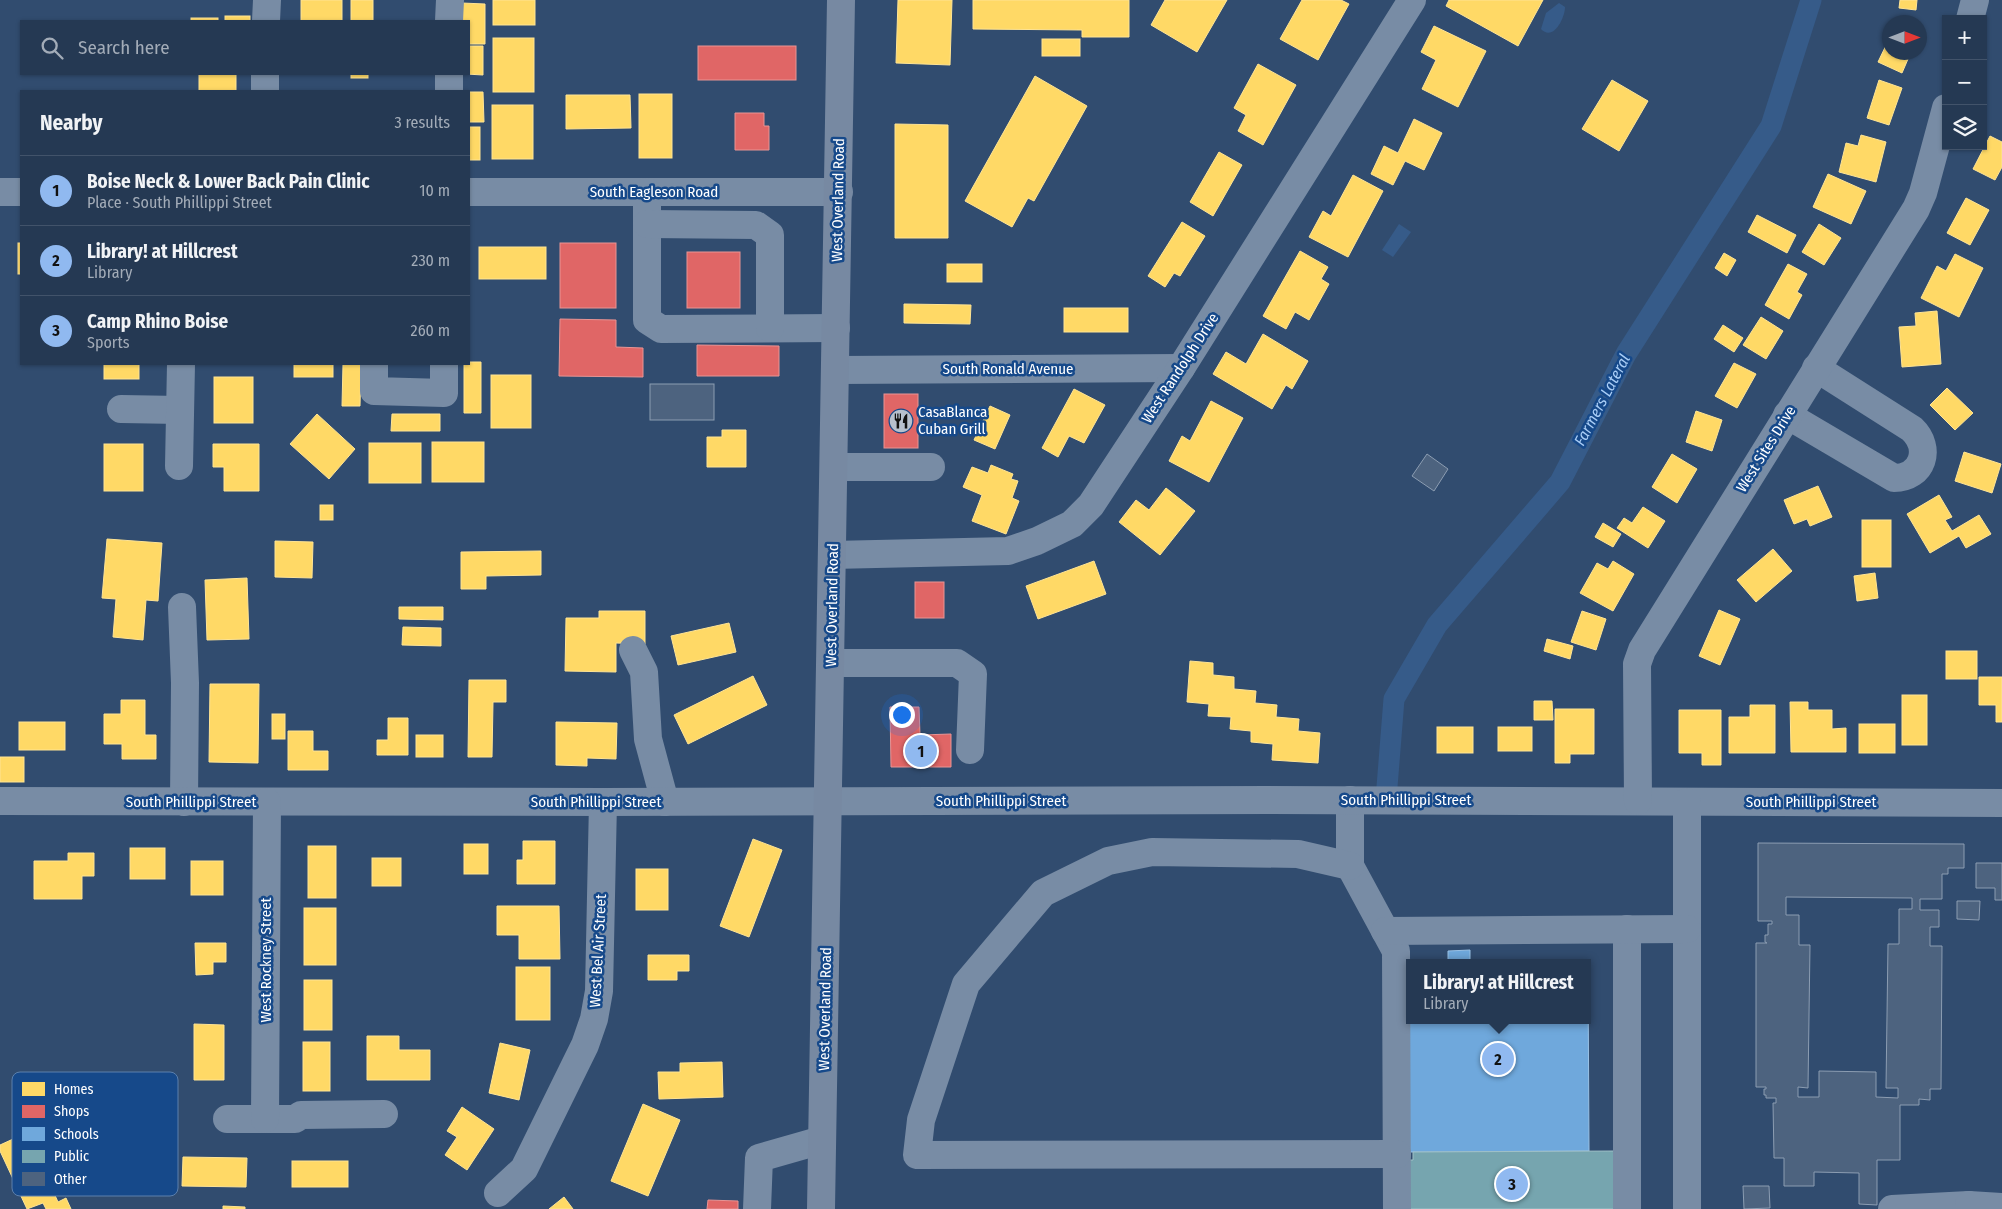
<!DOCTYPE html>
<html lang="en">
<head>
<meta charset="utf-8">
<style>
  :root { --surface:#253953; --page:#2d405a; --text:#f1f3f6; --muted:#a3acb8; --line:#42536a; --accent:#90b9f0 }
  body { margin:0; font-family:"Fira Sans Condensed",sans-serif; background:var(--page); color:var(--text) }
  .controls { position:absolute; right:15px; top:15px; display:grid; overflow:hidden; border-radius:0px; box-shadow:0 1px 4px #0004 }
  .controls button { width:45px; height:45px; display:grid; place-items:center; padding:0; border:0; border-bottom:1px solid var(--line); background:var(--surface); color:var(--text); font:25px sans-serif }
  .compass { position:absolute; left:1882px; top:15px; width:45px; height:45px; border-radius:50%; background:var(--surface); box-shadow:0 1px 4px #0004; rotate:90deg }
  .you { position:absolute; left:901px; top:714px; width:18px; height:18px; margin:-12px; border:4px solid #fff; border-radius:50%; background:#1a73e8; box-shadow:0 0 0 8px #1a73e833 }
  .badge { display:grid; place-items:center; width:32px; height:32px; border-radius:50%; background:var(--accent); color:#111; font-size:16px; font-weight:700 }
  .pin { position:absolute; translate:-50% -50%; border:2px solid #fff; box-shadow:0 1px 5px #0006 }
  .popup { position:absolute; left:1406px; top:959px; width:185px; height:65px; box-sizing:border-box; display:grid; place-content:center; border-radius:0px; background:var(--surface); filter:drop-shadow(0 1px 4px #0005); font-size:16px; white-space:nowrap; color:var(--muted) }
  .popup b { font-size:19px; color:var(--text) }
  .popup::after { content:''; position:absolute; left:50%; top:100%; margin-left:-10px; border:10px solid transparent; border-top-color:var(--surface) }
  .list { margin:0; padding:0; list-style:none }
  h2 { display:flex; justify-content:space-between; align-items:center; height:65px; margin:0; padding:0 20px; font-size:21px }
  h2 small { font-size:16px; font-weight:400; color:var(--muted) }
  .list li { display:grid; grid-template-columns:32px 1fr auto; gap:15px; align-items:center; box-sizing:border-box; height:70px; padding:0 20px; border-top:1px solid var(--line) }
  .list b { display:block; font-size:19px; white-space:nowrap }
  .list p { margin:0; font-size:16px; white-space:nowrap; color:var(--muted) }
  .list em { font-size:16px; font-style:normal; color:var(--muted) }
  .icon { flex:none; width:28px; height:28px; fill:none; stroke:currentColor; stroke-width:2; stroke-linecap:round; stroke-linejoin:round }
  .map { position:relative; flex:none; width:2002px; height:1209px; overflow:hidden }
  .search { position:absolute; background:var(--surface); box-shadow:0 1px 4px #0004; left:20px; top:20px; width:450px; height:55px; display:flex; align-items:center; gap:12px; box-sizing:border-box; padding:0 18px; border-radius:0px; color:var(--muted); font-size:19px }
  .panel { position:absolute; background:var(--surface); box-shadow:0 1px 4px #0004; left:20px; top:90px; width:450px; height:275px; border-radius:0px }
  .map>svg:first-child { display:block }
  .water { fill:#365b89 }
  .homes { fill:#ffd966; stroke:#ffe494 }
  .shops { fill:#e06666; stroke:#e99494 }
  .schools { fill:#6fa8dc; stroke:#9ac2e6 }
  .public { fill:#76a5af; stroke:#9fc0c7 }
  .lines { fill:none; stroke-linecap:round; stroke-linejoin:round }
  .canal { stroke:#365b89; stroke-width:21 }
  .building { fill:#4d637f; stroke:#8c9db2; fill-rule:evenodd }
  .minor { stroke:#788ca5; stroke-width:28 }
  .major { stroke:#7789a2; stroke-width:28 }
  .labels { text-anchor:middle; dominant-baseline:central; stroke-width:5; stroke-linejoin:round; paint-order:stroke }
  .street-label { font-size:15px; fill:#fff; stroke:#16498a }
  .poi-label { font-size:15px; fill:#fff; stroke:#16498a; text-anchor:start }
  .water-label { font-size:16px; font-style:italic; fill:#a9cdf6; stroke:#16498a }
  .key { fill:#16498a; stroke:#5c80ad; stroke-width:1 }
  .key-label { font-size:14px; fill:#fff }
</style>
</head>
<body>
<div class="map">
<svg width="2002" height="1209" viewBox="0 0 2002 1209">
  <rect width="100%" height="100%" fill="#314c6f"/>
  <g class="water">
    <path d="M1559,3l6,4c0,11 -12,35 -24,22l5,-16z"/>
    <path d="M1399,224l12,8 -18,25 -11,-7z"/>
  </g>
  <g class="homes">
    <rect x="301" y="0" width="41" height="21"/>
    <rect x="351" y="0" width="22" height="21"/>
    <rect x="493" y="0" width="42" height="25"/>
    <path d="M898,0h54l-2,65 -54,-2z"/>
    <path d="M973,0h156v37h-47v-7l-109,-1z"/>
    <path d="M1165,0h62l-30,52 -46,-27z"/>
    <path d="M1302,0h39l8,4 -31,56 -38,-21z"/>
    <path d="M1449,0h94l-25,46 -72,-40z"/>
    <path d="M1900,0h17l-1,10 -17,-2z"/>
    <path d="M462,3l23,1v40h-16v-23h-7z"/>
    <rect x="225" y="16" width="25" height="5"/>
    <rect x="191" y="18" width="27" height="3"/>
    <path d="M1434,26l52,25 -28,56 -36,-18 14,-29 -15,-8z"/>
    <path d="M1890,37v15h21l-9,21 -24,-11z"/>
    <rect x="493" y="38" width="41" height="54"/>
    <rect x="1042" y="39" width="38" height="17"/>
    <path d="M469,46h14v29l-17,-1h3z"/>
    <path d="M1258,64l38,21 -33,60 -25,-14 8,-16 -12,-7z"/>
    <rect x="199" y="74" width="37" height="17"/>
    <rect x="351" y="74" width="17" height="4"/>
    <path d="M1035,76l52,30 -53,95 -6,-3 -16,29 -47,-26z"/>
    <path d="M1612,80l36,21 -29,50 -37,-22z"/>
    <path d="M1879,80l23,8 -13,37 -22,-7z"/>
    <path d="M469,92h14l1,30h-15z"/>
    <rect x="639" y="94" width="33" height="64"/>
    <path d="M566,95h64l1,33 -65,1z"/>
    <rect x="492" y="105" width="41" height="54"/>
    <path d="M1414,119l28,14 -18,37 -19,-9 -12,24 -22,-11 13,-28 14,7z"/>
    <path d="M895,124l53,1v113h-53z"/>
    <rect x="469" y="127" width="11" height="33"/>
    <path d="M1861,135l25,7 -10,40 -37,-10 7,-29 12,3z"/>
    <path d="M1990,136l12,6v25l-7,13 -22,-11z"/>
    <path d="M1219,152l23,13 -29,51 -23,-14z"/>
    <path d="M1828,174l38,17 -15,33 -38,-17z"/>
    <path d="M1353,175l30,16 -35,66 -39,-20 14,-26 8,5z"/>
    <path d="M1966,198l23,12 -19,35 -23,-12z"/>
    <path d="M1757,215l39,20 -9,18 -39,-21z"/>
    <path d="M1182,222l23,14 -25,40 -6,-3 -9,14 -17,-11z"/>
    <path d="M1819,224l22,14 -17,27 -22,-13z"/>
    <rect x="18" y="243" width="3" height="31"/>
    <rect x="479" y="247" width="67" height="32"/>
    <path d="M1300,251l28,16 -7,12 8,5 -20,36 -14,-8 -9,17 -23,-13z"/>
    <path d="M1724,253l12,7 -9,16 -12,-8z"/>
    <path d="M1955,254l28,14 -24,49 -38,-19 16,-32 9,5z"/>
    <rect x="947" y="264" width="35" height="18"/>
    <path d="M1788,264l19,10 -10,18 5,3 -13,24 -24,-14z"/>
    <path d="M904,304l67,1 -1,19 -66,-1z"/>
    <rect x="1064" y="308" width="64" height="24"/>
    <path d="M1937,311l4,53 -39,3 -3,-40 17,-1 -1,-13z"/>
    <path d="M1761,317l22,14 -17,28 -23,-14z"/>
    <path d="M1723,325l20,13 -9,14 -20,-13z"/>
    <path d="M1263,334l45,27 -16,28 -6,-4 -14,24 -59,-35 13,-22 20,12z"/>
    <path d="M469,362h12v51h-17v-49h5z"/>
    <path d="M1734,363l22,11 -19,34 -22,-12z"/>
    <rect x="104" y="364" width="35" height="15"/>
    <rect x="294" y="364" width="39" height="13"/>
    <path d="M343,364h18l-1,42h-18z"/>
    <rect x="491" y="375" width="40" height="53"/>
    <rect x="214" y="377" width="39" height="46"/>
    <path d="M1947,388l26,25 -18,17 -25,-25z"/>
    <path d="M1074,389l31,16 -21,38 -15,-7 -11,21 -16,-9z"/>
    <path d="M1211,401l32,17 -34,64 -40,-21 13,-25 8,5z"/>
    <path d="M990,406l20,9 -15,34 -21,-9z"/>
    <path d="M1696,411l26,9 -10,31 -26,-9z"/>
    <path d="M317,414l38,35 -26,30 -39,-35z"/>
    <path d="M392,414h48v17h-49z"/>
    <path d="M722,430h24v37h-39v-30h15z"/>
    <rect x="432" y="442" width="52" height="40"/>
    <rect x="369" y="443" width="52" height="40"/>
    <rect x="104" y="444" width="39" height="47"/>
    <path d="M213,444h46v47h-35v-24h-11z"/>
    <path d="M1964,452l37,12 -9,29 -37,-12z"/>
    <path d="M1672,454l25,15 -20,34 -25,-16z"/>
    <path d="M991,465l22,9 -2,5 7,2 -6,17 7,3 -13,33 -34,-13 10,-26 -19,-8 9,-20 16,6z"/>
    <path d="M1818,486l14,31 -22,9 -3,-7 -13,5 -10,-24z"/>
    <path d="M1166,488l29,23 -35,44 -41,-33 17,-22 13,10z"/>
    <path d="M1939,495l13,22 -7,3 7,11 27,-16 12,19 -25,14 -7,-12 -29,17 -23,-39z"/>
    <rect x="320" y="505" width="13" height="15"/>
    <path d="M1643,507l22,14 -17,27 -31,-20 7,-10 8,5z"/>
    <rect x="1862" y="520" width="29" height="47"/>
    <path d="M1603,523l18,11 -8,13 -18,-10z"/>
    <path d="M107,539l55,4 -4,58 -12,-1 -3,40 -30,-3 3,-38 -14,-1z"/>
    <path d="M275,541l38,1 -1,36 -37,-1z"/>
    <path d="M1773,549l19,22 -36,31 -19,-22z"/>
    <path d="M541,551v24l-55,1v13h-25v-37z"/>
    <path d="M1094,561l12,33 -68,25 -12,-33z"/>
    <path d="M1613,561l21,13 -21,37 -33,-18 17,-30 11,6z"/>
    <path d="M1875,573l3,25 -21,3 -3,-25z"/>
    <path d="M247,578l2,61 -42,1 -2,-60z"/>
    <path d="M399,607h44v13l-44,-1z"/>
    <path d="M1719,610l21,9 -20,46 -21,-9z"/>
    <path d="M599,611h46v33l-29,-1v29l-51,-1 1,-53h33z"/>
    <path d="M1582,611l24,8 -10,31 -25,-8z"/>
    <path d="M729,623l7,29 -58,13 -7,-29z"/>
    <path d="M403,627l38,1v18l-39,-1z"/>
    <path d="M1547,639l26,7 -3,13 -26,-8z"/>
    <rect x="1946" y="651" width="31" height="28"/>
    <path d="M1190,661l23,2v12l21,2v12l22,2 -1,12 22,2 -1,12 23,2 -1,12 22,2 -2,30 -46,-3 1,-16 -22,-2v-11l-21,-2 1,-12 -23,-1 1,-12 -22,-2z"/>
    <path d="M753,676l14,29 -79,39 -14,-29z"/>
    <path d="M1979,677h23v45h-6v-17h-17z"/>
    <path d="M469,680h37v22h-13l-1,55h-24z"/>
    <path d="M210,684h49l-1,79 -49,-1z"/>
    <rect x="1902" y="695" width="25" height="50"/>
    <path d="M121,700h24v35h11v24h-34v-15h-18v-30h17z"/>
    <path d="M1534,701h18l1,19h-19z"/>
    <path d="M1790,702h18v8h24v19l14,-1v24h-55z"/>
    <path d="M1750,705h25v48h-46v-36h21z"/>
    <path d="M1555,709h39v45h-24v9h-15z"/>
    <path d="M1679,710h42v55h-19v-12h-23z"/>
    <rect x="272" y="714" width="13" height="25"/>
    <path d="M388,718h20v37h-31v-15h11z"/>
    <rect x="19" y="722" width="46" height="28"/>
    <path d="M556,722l61,1 -1,36 -29,-1v8l-31,-1z"/>
    <rect x="1859" y="724" width="36" height="29"/>
    <rect x="1437" y="727" width="36" height="26"/>
    <rect x="1498" y="727" width="34" height="24"/>
    <path d="M288,731h25v20h15v19h-40z"/>
    <rect x="416" y="735" width="27" height="22"/>
    <rect x="0" y="757" width="24" height="25"/>
    <path d="M753,839l29,11 -33,87 -29,-11z"/>
    <path d="M523,841h32v43h-38v-24h6z"/>
    <rect x="464" y="844" width="24" height="30"/>
    <rect x="308" y="846" width="28" height="52"/>
    <rect x="130" y="848" width="35" height="31"/>
    <path d="M68,853h26v23h-12v23h-48v-38h34z"/>
    <rect x="372" y="858" width="29" height="28"/>
    <rect x="191" y="861" width="32" height="34"/>
    <rect x="636" y="869" width="32" height="41"/>
    <path d="M497,906h62l1,53h-41v-24h-22z"/>
    <rect x="304" y="908" width="32" height="57"/>
    <path d="M195,943h31v19h-13v12l-17,1z"/>
    <path d="M648,955h41v16h-12v9h-29z"/>
    <rect x="516" y="967" width="34" height="53"/>
    <rect x="304" y="980" width="28" height="50"/>
    <path d="M194,1024l30,1v55h-30z"/>
    <path d="M367,1036h32v14h31v30h-63z"/>
    <rect x="303" y="1042" width="27" height="49"/>
    <path d="M500,1043l30,7 -11,50 -30,-7z"/>
    <path d="M722,1062l1,35 -64,2 -1,-27h22v-9z"/>
    <path d="M643,1104l37,16 -32,76 -37,-15z"/>
    <path d="M462,1107l32,22 -27,41 -22,-15 12,-18 -10,-6z"/>
    <path d="M35,1129l18,38 -9,4 14,31 8,-4 5,11h-25l-3,-6 -16,6 -27,-58v-6z"/>
    <path d="M110,1130l34,16 -19,40 -34,-16z"/>
    <path d="M183,1157l64,1 -1,29 -64,-1z"/>
    <rect x="292" y="1161" width="56" height="26"/>
    <path d="M564,1197l9,12h-24z"/>
    <path d="M223,1206l22,1v2h-22z"/>
  </g>
  <g class="shops">
    <rect x="698" y="46" width="98" height="34"/>
    <path d="M735,113h29v13h5v24h-34z"/>
    <rect x="560" y="243" width="56" height="65"/>
    <rect x="687" y="252" width="53" height="56"/>
    <path d="M560,319l56,1v27l27,1v29l-84,-1z"/>
    <path d="M697,345l82,1v30h-82z"/>
    <rect x="884" y="394" width="34" height="54"/>
    <rect x="915" y="582" width="29" height="36"/>
    <path d="M890,707h29l1,28 31,-1v33h-60z"/>
    <path d="M708,1200l30,1v8h-31z"/>
  </g>
  <path class="schools" d="M1470,950v13h-61v57h178l1,-54 1,185 -180,1 -1,-191h40v-10z"/>
  <path class="public" d="M1615,1151v58h-206v-49h4v-8z"/>
  <g class="lines">
    <path class="canal" d="M1387,787l7,-88 43,-74 123,-143 66,-128 145,-228 40,-126"/>
  </g>
  <g class="building">
    <rect x="650" y="384" width="64" height="36"/>
    <path d="M1427,454l21,15 -14,22 -22,-15z"/>
    <path d="M1758,843l206,1v24h-16v6h-6v25h-22v11h19v17h-9v19h12l-1,143h-11v11l-11,-1v6h-19v55h-23v45l-18,-1v-31l-45,-1v14h-30v-28h-10l-1,-55h3v-5h-10v-3h-2v-6h2v-2h-10v-144h11l-2,-1v-7h3v-11h4v-3h-14zM1786,897l126,1v11h-13v35h-11l-2,144h12v10l-22,-1v-25l-57,-1v26h-21v-10l10,1 2,-143h-11v-30h-13z"/>
    <path d="M1976,863h26v37h-7v-12h-19z"/>
    <path d="M1957,901h23l-1,19 -22,-1z"/>
    <path d="M1743,1186h26l1,22 -26,1z"/>
  </g>
  <g class="lines">
    <g class="minor">
      <path d="M1970,19l5,-19"/>
      <path d="M266,21l1,-21"/>
      <path d="M449,21l1,-21"/>
      <path d="M265,91v-17"/>
      <path d="M449,91v-17"/>
      <path d="M0,192h21"/>
      <path d="M469,192h370"/>
      <path d="M647,192v128l14,9 175,-1"/>
      <path d="M647,224l109,1 14,10v93"/>
      <path d="M374,364v27l70,2v-29"/>
      <path d="M836,370l345,-2"/>
      <path d="M121,409l59,1"/>
      <path d="M1787,415l107,63c29,0 38,-30 18,-49l-96,-61"/>
      <path d="M179,466l2,-102"/>
      <path d="M834,467h97"/>
      <path d="M832,555l176,-4 29,-10 35,-17 19,-19 90,-137 231,-368"/>
      <path d="M182,607l3,76 -1,119"/>
      <path d="M633,650l11,22 4,67 17,63"/>
      <path d="M831,663h126l16,11 -3,76"/>
      <path d="M1350,800v66l46,85 1,258"/>
      <path d="M0,801l603,1 666,-2 733,3"/>
      <path d="M1638,801l-1,-137 5,-14 274,-441 7,-16 23,-85"/>
      <path d="M1687,802v407"/>
      <path d="M1350,866l-52,-12 -146,-2 -44,9 -65,32 -77,91 -45,136 -4,35 480,-1"/>
      <path d="M1627,929v280"/>
      <path d="M1385,931l302,-2"/>
      <path d="M227,1119h68l6,-4 83,-1"/>
      <path d="M265,1119l2,-317"/>
      <path d="M498,1193l26,-24 61,-124 9,-26 5,-28 4,-189"/>
      <path d="M757,1209l2,-51 63,-18"/>
      <path d="M1892,1209l77,-4"/>
      <path d="M1969,1209v-4l33,2"/>
    </g>
    <path class="major" d="M821,1209l20,-1209"/>
  </g>
  <defs>
    <g id="restaurant-disc" transform="scale(1.25)"><circle r="9.5" fill="#b7c0cd" stroke="#16498a"/><path d="M-5-6h1v4h1v-4h1v4h1v-4h1v5L-1.5 .5V6h-2V.5L-5-1ZM5-6V6H3V1.5H1.5Q1.5-4 5-6Z" fill="#111"/></g>
  </defs>
  <g fill-rule="evenodd">
    <use href="#restaurant-disc" x="901" y="421"/>
  </g>
  <g class="labels">
    <g class="street-label">
      <text x="654" y="192">South Eagleson Road</text>
      <text transform="translate(838 200) rotate(-89)">West Overland Road</text>
      <text transform="translate(1180 368) rotate(-57)">West Randolph Drive</text>
      <text x="1008" y="369">South Ronald Avenue</text>
      <text transform="translate(1766 449) rotate(-58)">West Sites Drive</text>
      <text transform="translate(832 605) rotate(-89)">West Overland Road</text>
      <text x="1406" y="800">South Phillippi Street</text>
      <text x="1001" y="801">South Phillippi Street</text>
      <text x="191" y="802">South Phillippi Street</text>
      <text x="596" y="802">South Phillippi Street</text>
      <text x="1811" y="802">South Phillippi Street</text>
      <text transform="translate(598 951) rotate(-87)">West Bel Air Street</text>
      <text transform="translate(266 960) rotate(-90)">West Rockney Street</text>
      <text transform="translate(825 1009) rotate(-89)">West Overland Road</text>
    </g>
    <g class="poi-label">
      <text x="918" y="412">CasaBlanca<tspan x="918" dy="17">Cuban Grill</tspan></text>
    </g>
    <g class="water-label">
      <text transform="translate(1602 400) rotate(-62)">Farmers Lateral</text>
    </g>
  </g>
  <rect x="12" y="1072" width="166" height="124" rx="8" class="key"/>
  <rect x="22" y="1082" width="23" height="14" fill="#ffd966"/>
  <rect x="22" y="1105" width="23" height="13" fill="#e06666"/>
  <rect x="22" y="1127" width="23" height="14" fill="#6fa8dc"/>
  <rect x="22" y="1150" width="23" height="13" fill="#76a5af"/>
  <rect x="22" y="1172" width="23" height="14" fill="#4d637f"/>
  <g class="key-label">
    <text x="54" y="1094">Homes</text>
    <text x="54" y="1116">Shops</text>
    <text x="54" y="1139">Schools</text>
    <text x="54" y="1161">Public</text>
    <text x="54" y="1184">Other</text>
  </g>
</svg>
<div class="controls">
<button>+</button>
<button>−</button>
<button><svg class="icon" aria-label="layers" viewBox="0 0 24 24"><path d="M12 4l9 5-9 5-9-5zM3 14l9 5 9-5"/></svg></button>
</div>
<svg class="compass" viewBox="-18 -18 36 36"><path d="M0-13l5 13h-10z" fill="#e53935"/><path d="M0 13l5-13h-10z" fill="#a3acb8"/></svg>
<div class="you"></div>
<div class="pin badge" style="left:921px;top:751px">1</div>
<div class="pin badge" style="left:1498px;top:1059px">2</div>
<div class="popup"><b>Library! at Hillcrest</b>Library</div>
<div class="pin badge" style="left:1512px;top:1184px">3</div>
<div class="search"><svg class="icon" aria-label="search" viewBox="0 0 24 24"><circle cx="10" cy="10" r="6"/><path d="M15 15l6 6"/></svg>Search here</div>
<section class="panel">
<h2>Nearby<small>3 results</small></h2>
<ul class="list">
<li><span class="badge">1</span><div><b>Boise Neck &amp; Lower Back Pain Clinic</b><p>Place · South Phillippi Street</p></div><em>10 m</em></li>
<li><span class="badge">2</span><div><b>Library! at Hillcrest</b><p>Library</p></div><em>230 m</em></li>
<li><span class="badge">3</span><div><b>Camp Rhino Boise</b><p>Sports</p></div><em>260 m</em></li>
</ul>
</section>
</div>
</body>
</html>
